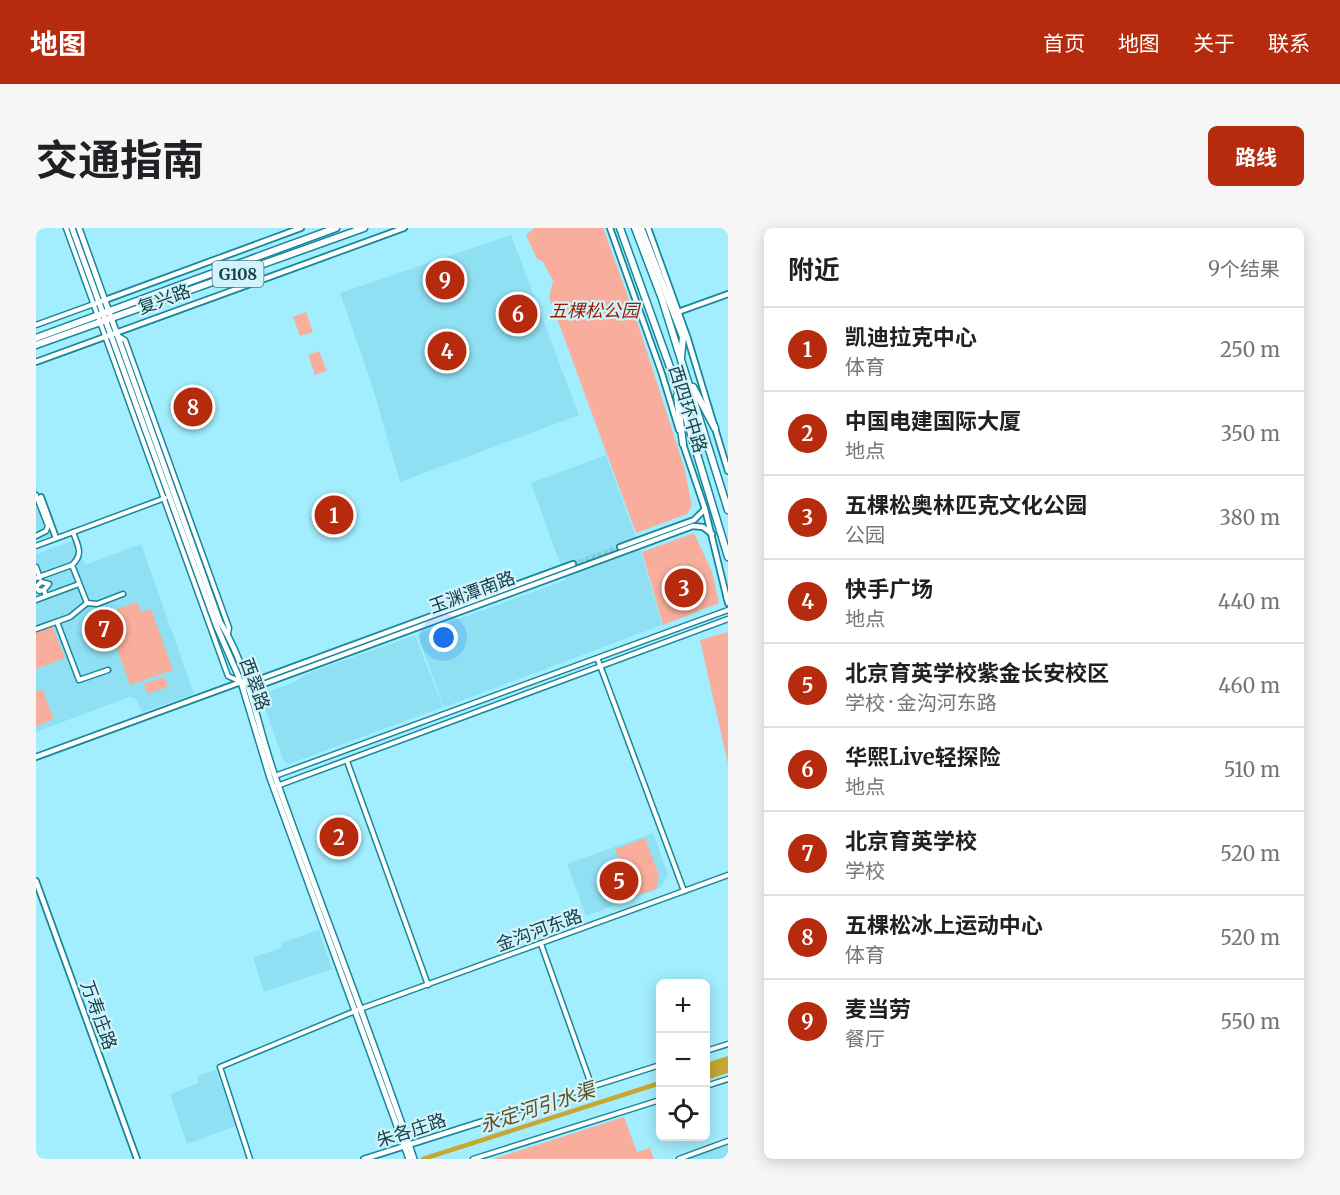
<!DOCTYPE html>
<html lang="zh">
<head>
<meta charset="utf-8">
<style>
  :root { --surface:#fff; --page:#f6f6f6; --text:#202124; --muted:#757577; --line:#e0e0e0; --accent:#b62a0d }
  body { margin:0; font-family:Merriweather,"Noto Sans SC",serif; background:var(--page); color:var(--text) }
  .controls { position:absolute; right:18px; bottom:18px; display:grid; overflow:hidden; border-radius:9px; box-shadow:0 3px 15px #0003 }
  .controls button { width:54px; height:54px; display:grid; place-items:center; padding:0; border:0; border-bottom:2px solid var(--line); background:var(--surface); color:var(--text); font:30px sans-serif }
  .you { position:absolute; left:408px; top:410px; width:21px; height:21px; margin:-15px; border:4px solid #fff; border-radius:50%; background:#1a73e8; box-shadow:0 0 0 9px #1a73e833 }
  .badge { display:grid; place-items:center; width:39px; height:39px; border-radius:50%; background:var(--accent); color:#fff; font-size:20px; font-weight:700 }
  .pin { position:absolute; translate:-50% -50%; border:3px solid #fff; box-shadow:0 2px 6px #0006 }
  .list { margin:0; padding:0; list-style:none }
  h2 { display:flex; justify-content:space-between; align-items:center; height:78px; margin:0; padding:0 24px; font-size:26px }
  h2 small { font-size:20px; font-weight:400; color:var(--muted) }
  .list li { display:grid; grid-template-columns:39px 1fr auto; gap:18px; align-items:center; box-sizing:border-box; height:84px; padding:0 24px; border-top:2px solid var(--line) }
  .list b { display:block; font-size:22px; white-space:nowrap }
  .list p { margin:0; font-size:20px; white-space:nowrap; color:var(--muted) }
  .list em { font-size:20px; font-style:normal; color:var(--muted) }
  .icon { flex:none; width:33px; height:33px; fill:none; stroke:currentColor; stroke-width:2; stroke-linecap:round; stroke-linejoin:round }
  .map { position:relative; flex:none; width:692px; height:931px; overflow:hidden; border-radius:9px }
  header { display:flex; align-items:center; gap:36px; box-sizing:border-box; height:84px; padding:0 30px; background:var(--accent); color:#fff }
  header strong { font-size:28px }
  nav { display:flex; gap:33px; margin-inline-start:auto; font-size:21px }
  .intro { display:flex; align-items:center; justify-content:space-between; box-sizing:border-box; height:144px; padding:0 36px }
  h1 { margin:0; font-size:42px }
  .button { padding:15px 27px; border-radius:9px; background:var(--accent); color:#fff; font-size:21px; font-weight:700 }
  main { display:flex; gap:36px; padding:0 36px }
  aside { flex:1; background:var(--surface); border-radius:9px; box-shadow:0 3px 15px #0003 }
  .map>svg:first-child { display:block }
  .built { fill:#8fe0f2 }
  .green { fill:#f9ae9d }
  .water { fill:#c7a731 }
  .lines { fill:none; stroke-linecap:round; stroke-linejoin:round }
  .canal { stroke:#c7a731; stroke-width:4.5 }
  .tertiary-tunnel { stroke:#87cbda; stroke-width:4.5; stroke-dasharray:4.5 2; stroke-linecap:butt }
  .minor-casing { stroke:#15879a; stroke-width:7 }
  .tertiary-casing { stroke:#15879a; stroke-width:8 }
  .secondary-casing { stroke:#15879a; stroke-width:8 }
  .trunk-casing { stroke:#15879a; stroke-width:9 }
  .minor { stroke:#fff; stroke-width:4 }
  .tertiary { stroke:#fff; stroke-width:4.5 }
  .secondary { stroke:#fff; stroke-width:5 }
  .trunk { stroke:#fff; stroke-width:6 }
  .labels { text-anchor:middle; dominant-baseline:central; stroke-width:4.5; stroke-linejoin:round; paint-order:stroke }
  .shield { fill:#d1f4fc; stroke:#4f777f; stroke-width:1.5 }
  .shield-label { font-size:16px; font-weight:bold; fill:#174149 }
  .street-label { font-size:18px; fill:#174149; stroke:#d1f4fc }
  .park-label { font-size:18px; font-style:italic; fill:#9a1c00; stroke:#d1f4fc }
  .water-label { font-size:20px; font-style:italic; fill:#5f5124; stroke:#d1f4fc }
</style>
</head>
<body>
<header>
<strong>地图</strong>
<nav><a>首页</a><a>地图</a><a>关于</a><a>联系</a></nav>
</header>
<div class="intro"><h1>交通指南</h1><a class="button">路线</a></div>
<main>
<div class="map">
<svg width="692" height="931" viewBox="0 0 692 931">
  <rect width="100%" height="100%" fill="#a3eefe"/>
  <g class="built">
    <path d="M475,7l68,180 -179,67 -28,-97 -32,-92z"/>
    <path d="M570,227l35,97 21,73 -218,82 -27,-73 149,-54 -35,-97z"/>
    <path d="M0,259l17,48 -17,6z"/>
    <path d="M39,312l10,25 56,-21 53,150 -52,18 -6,-13 -7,-2 -93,35v-178z"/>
    <path d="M379,407l28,72 -154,57 -5,-2 -22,-62 5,-8 30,-11 9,-7z"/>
    <path d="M617,605l15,42 -8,13 -74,28 -19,-52z"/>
    <path d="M283,702l13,39 -68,23 -11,-35 29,-9 -1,-5z"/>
    <path d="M180,842l20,56 -49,18 -17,-50 29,-11 -2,-7z"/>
    <path d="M692,913v18h-51z"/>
  </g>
  <g class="green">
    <path d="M498,0h69l36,99 45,140 8,39 -5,8 -51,19 -87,-236 4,-16 -10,-19 -6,-3 -11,-24z"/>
    <path d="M270,84l7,20 -13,4 -7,-19z"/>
    <path d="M283,123l8,20 -12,4 -7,-20z"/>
    <path d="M658,305l18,39 7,31 -56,22 -21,-73z"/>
    <path d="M101,374l4,10 10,-3 22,61 -43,15 -22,-61 12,-4 -3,-11z"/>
    <path d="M16,397l13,33 -29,11v-38z"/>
    <path d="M692,404v132l-28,-124z"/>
    <path d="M128,449l4,10 -21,7 -3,-10z"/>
    <path d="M6,461l12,30 -18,7v-34z"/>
    <path d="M609,610l14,37 -3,14 -24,8 -17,-48z"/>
    <path d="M588,889l13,35 13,-4 4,11h-161z"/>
  </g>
  <path class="water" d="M692,828v17l-22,7v-17z"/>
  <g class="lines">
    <path class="canal" d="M387,931l237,-76"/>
    <path class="tertiary-tunnel" d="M537,336l47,-17"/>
    <g class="minor-casing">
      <g id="minor">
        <path d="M30,0l162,448 13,6"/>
        <path d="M0,97l69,-25"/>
        <path d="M82,108l7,4 104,288 -1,6"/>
        <path d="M0,267l12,31 -2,5 -10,5"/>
        <path d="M0,318l129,-48"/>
        <path d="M36,337c12,-11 6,-19 1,-33"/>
        <path d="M0,339l4,11"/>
        <path d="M0,350l36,-13 15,38"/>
        <path d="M5,354l8,2 -5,6 2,6"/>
        <path d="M5,354l-5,5 3,4 5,-1"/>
        <path d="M0,372l43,-16"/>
        <path d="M21,394l22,58 29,-10"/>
        <path d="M0,401l34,-12 17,-14 10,1 26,-10"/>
        <path d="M562,432l86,231"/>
        <path d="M311,533l81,224"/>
        <path d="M239,548l453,-166"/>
        <path d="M241,558l451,-167"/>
        <path d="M505,716l51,143"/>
        <path d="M670,823l22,-7"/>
        <path d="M670,858l22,-7"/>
        <path d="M464,888l160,-51"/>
        <path d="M214,931l-30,-92 140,-58 368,-134"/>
        <path d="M437,931l187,-59"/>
        <path d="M643,931l49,-18"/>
      </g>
    </g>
    <g class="tertiary-casing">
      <g id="tertiary">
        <path d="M574,0l52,146 17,56"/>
        <path d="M612,0l39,108 41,135"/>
        <path d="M69,72l196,-72"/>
        <path d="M642,84l50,-18"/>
        <path d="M0,134l368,-134"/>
        <path d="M647,216l22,65 23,94"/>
        <path d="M5,269l15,41"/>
        <path d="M584,319l74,-27 11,-11"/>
        <path d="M210,457l12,1 435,-160 10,1 9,7"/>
        <path d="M0,529l205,-75 19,-3 313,-115"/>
        <path d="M0,653l101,278"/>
        <path d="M328,931l136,-43"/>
      </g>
    </g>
    <g class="secondary-casing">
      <g id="secondary">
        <path d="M36,0l144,397 25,57 29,96 139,381"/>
        <path d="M43,0l141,394c30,48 37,105 56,157 45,127 95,253 138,380"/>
      </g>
    </g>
    <g class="trunk-casing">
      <g id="trunk">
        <path d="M584,0l55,153 53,176"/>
        <path d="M599,0l27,71 66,211"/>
        <path d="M605,0l42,109 -2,20"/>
        <path d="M0,110l300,-110"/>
        <path d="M0,117l328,-117"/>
        <path d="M657,159l22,41"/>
        <path d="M641,168l6,48"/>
        <path d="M691,369l1,2"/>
      </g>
    </g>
    <use href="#minor" class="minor"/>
    <use href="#tertiary" class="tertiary"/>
    <use href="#secondary" class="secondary"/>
    <use href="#trunk" class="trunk"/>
  </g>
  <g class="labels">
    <rect class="shield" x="176.5" y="33" width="51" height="26" rx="4.5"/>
    <g class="shield-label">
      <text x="202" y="46">G108</text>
    </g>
    <g class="street-label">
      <text transform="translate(128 71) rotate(-20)">复兴路</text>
      <text transform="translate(652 181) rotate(73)">西四环中路</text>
      <text transform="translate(436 364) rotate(-20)">玉渊潭南路</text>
      <text transform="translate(219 456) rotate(70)">西翠路</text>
      <text transform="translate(503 702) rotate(-20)">金沟河东路</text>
      <text transform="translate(63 787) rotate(70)">万寿庄路</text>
      <text transform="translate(375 902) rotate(-18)">朱各庄路</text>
    </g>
    <g class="park-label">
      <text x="558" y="82">五棵松公园</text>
    </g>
    <g class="water-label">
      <text transform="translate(501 879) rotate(-18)">永定河引水渠</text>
    </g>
  </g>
</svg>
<div class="controls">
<button>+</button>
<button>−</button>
<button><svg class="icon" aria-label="locate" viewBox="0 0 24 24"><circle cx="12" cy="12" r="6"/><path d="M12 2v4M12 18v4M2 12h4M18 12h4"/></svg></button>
</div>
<div class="you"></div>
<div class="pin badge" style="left:298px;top:287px">1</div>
<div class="pin badge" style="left:303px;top:609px">2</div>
<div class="pin badge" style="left:648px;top:360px">3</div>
<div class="pin badge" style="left:411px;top:123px">4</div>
<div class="pin badge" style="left:583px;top:653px">5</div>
<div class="pin badge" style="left:482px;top:86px">6</div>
<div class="pin badge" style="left:68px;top:401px">7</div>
<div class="pin badge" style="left:157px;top:179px">8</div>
<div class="pin badge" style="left:409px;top:52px">9</div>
</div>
<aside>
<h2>附近<small>9个结果</small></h2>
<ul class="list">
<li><span class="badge">1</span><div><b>凯迪拉克中心</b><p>体育</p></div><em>250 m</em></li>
<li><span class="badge">2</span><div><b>中国电建国际大厦</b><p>地点</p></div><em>350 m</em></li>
<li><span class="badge">3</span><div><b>五棵松奥林匹克文化公园</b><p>公园</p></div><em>380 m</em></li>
<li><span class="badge">4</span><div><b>快手广场</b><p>地点</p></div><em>440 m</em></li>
<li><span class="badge">5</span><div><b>北京育英学校紫金长安校区</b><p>学校 · 金沟河东路</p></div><em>460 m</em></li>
<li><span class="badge">6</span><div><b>华熙Live轻探险</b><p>地点</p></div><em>510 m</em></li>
<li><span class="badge">7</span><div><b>北京育英学校</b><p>学校</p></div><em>520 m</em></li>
<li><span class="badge">8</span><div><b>五棵松冰上运动中心</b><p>体育</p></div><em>520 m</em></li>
<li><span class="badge">9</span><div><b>麦当劳</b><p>餐厅</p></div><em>550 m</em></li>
</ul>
</aside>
</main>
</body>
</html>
